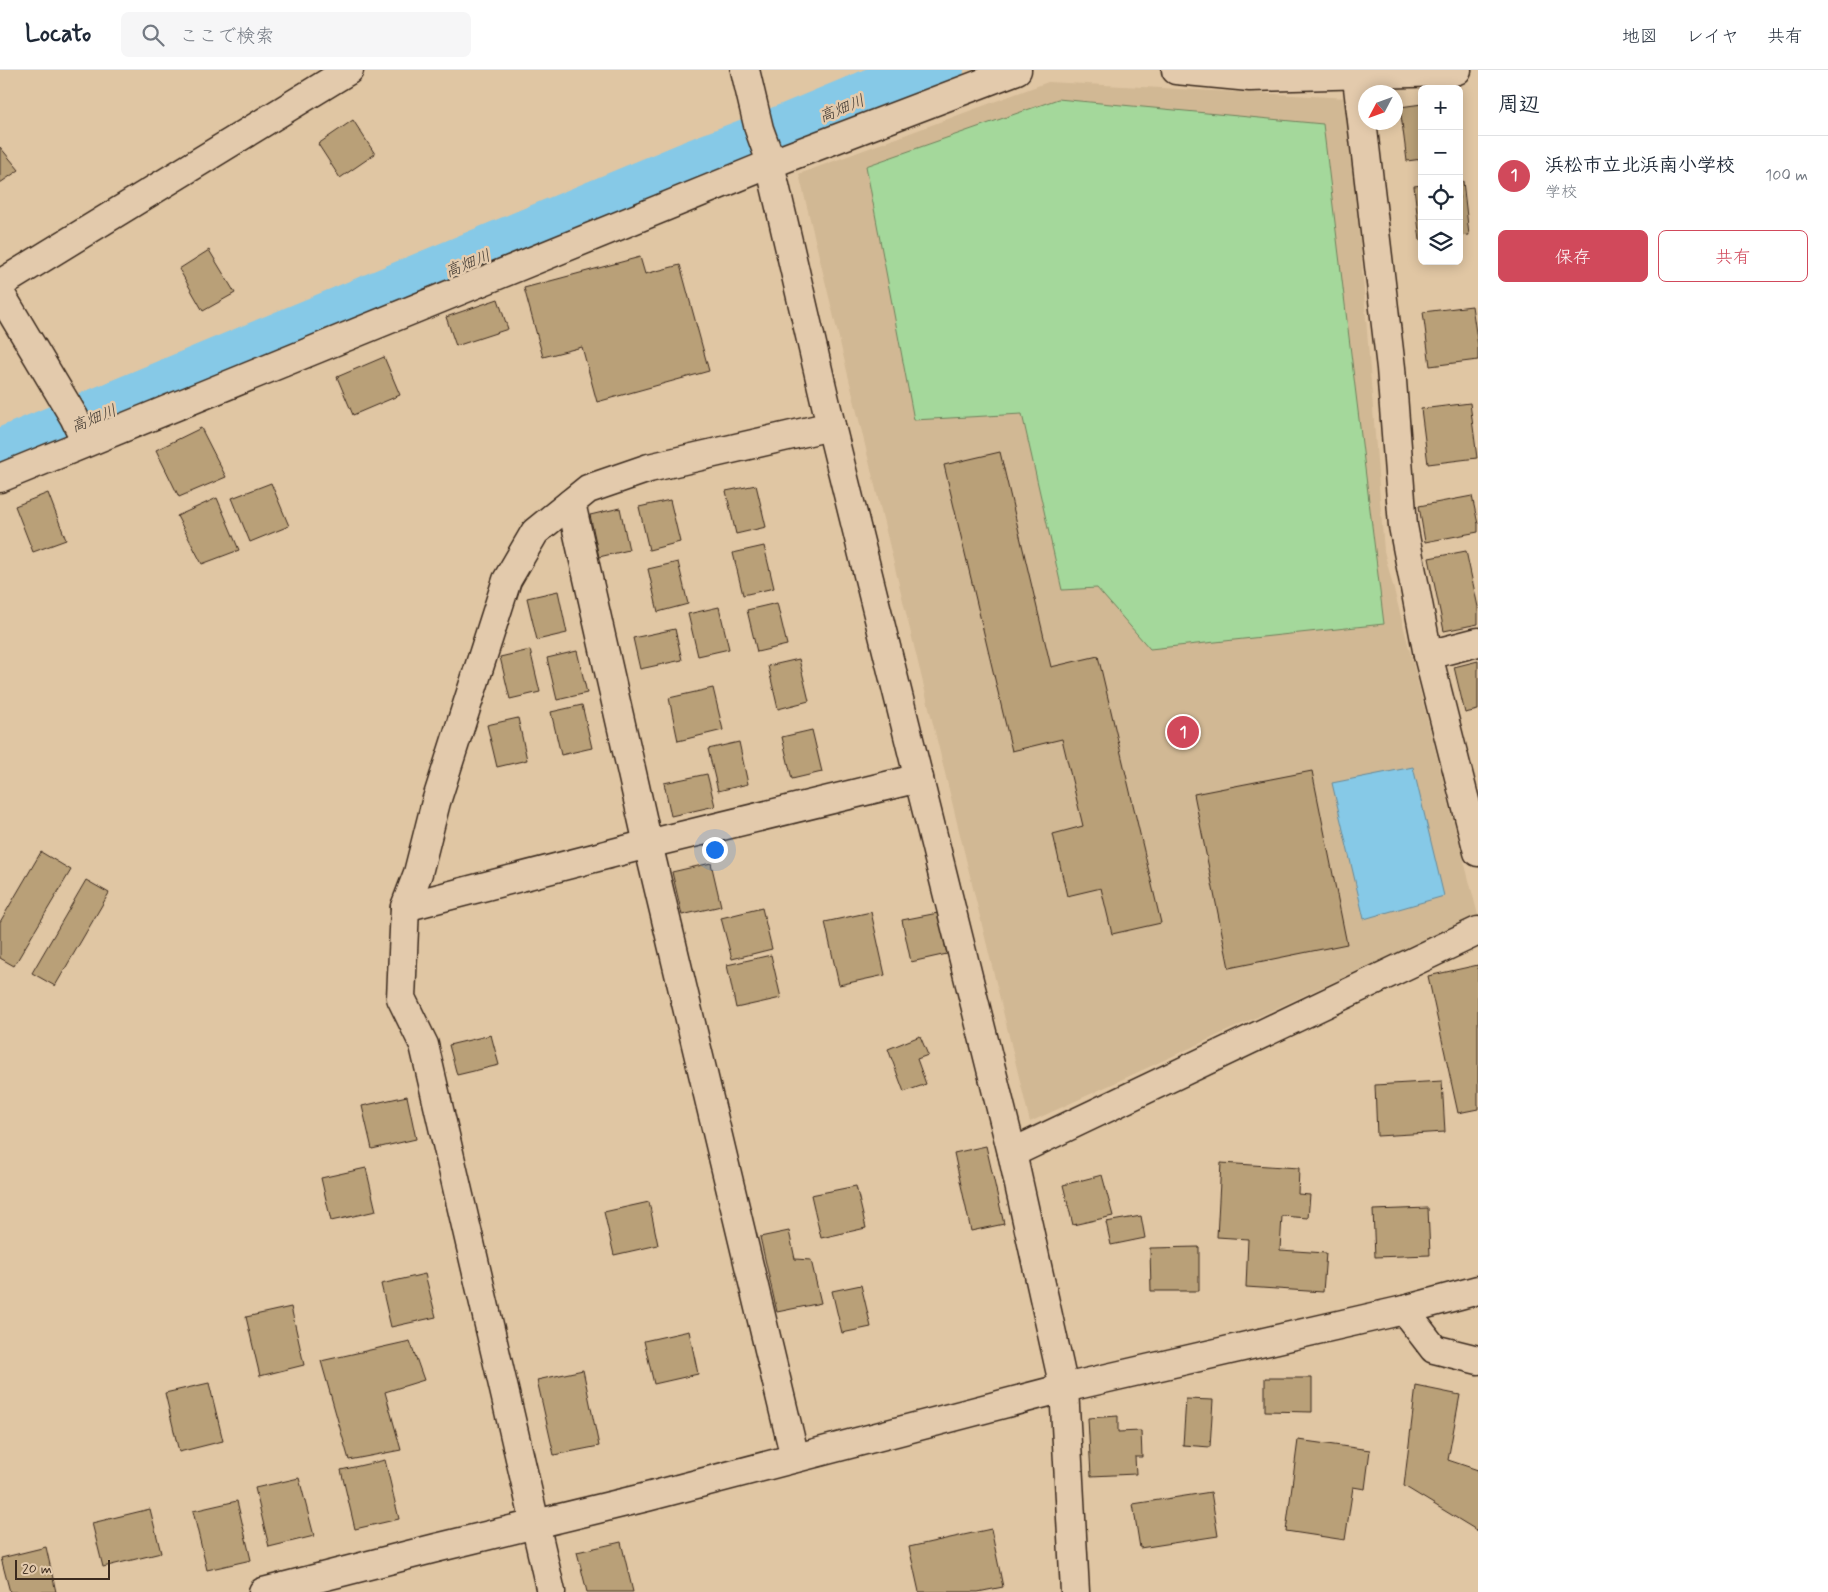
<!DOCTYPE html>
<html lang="ja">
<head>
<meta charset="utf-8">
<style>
  :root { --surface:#fff; --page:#f6f6f7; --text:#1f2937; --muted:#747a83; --line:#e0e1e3; --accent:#d1495b }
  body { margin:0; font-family:Mynerve,"Klee One",sans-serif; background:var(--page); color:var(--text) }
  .controls { position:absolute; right:15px; top:15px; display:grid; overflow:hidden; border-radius:8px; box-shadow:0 2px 12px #0003 }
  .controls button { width:45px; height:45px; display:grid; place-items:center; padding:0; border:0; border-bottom:1px solid var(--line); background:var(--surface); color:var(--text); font:25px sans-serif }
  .compass { position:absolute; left:1358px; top:15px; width:45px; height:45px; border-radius:50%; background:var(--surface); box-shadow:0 2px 12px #0003; rotate:229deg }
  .scale { position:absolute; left:15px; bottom:12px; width:95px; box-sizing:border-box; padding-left:5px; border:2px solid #3b2a1e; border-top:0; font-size:14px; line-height:18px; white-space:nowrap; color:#3b2a1e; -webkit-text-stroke:4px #e3caac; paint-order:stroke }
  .you { position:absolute; left:714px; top:779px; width:18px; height:18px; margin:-12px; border:4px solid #fff; border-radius:50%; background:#1a73e8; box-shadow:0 0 0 8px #1a73e833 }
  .badge { display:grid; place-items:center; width:32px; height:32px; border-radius:50%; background:var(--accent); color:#fff; font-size:16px; font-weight:700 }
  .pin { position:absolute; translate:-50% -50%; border:2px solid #fff; box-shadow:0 1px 5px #0006 }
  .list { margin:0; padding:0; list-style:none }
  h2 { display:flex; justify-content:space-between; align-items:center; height:65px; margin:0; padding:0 20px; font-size:21px }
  h2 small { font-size:16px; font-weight:400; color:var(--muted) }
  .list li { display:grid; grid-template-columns:32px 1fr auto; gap:15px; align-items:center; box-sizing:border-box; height:80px; padding:0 20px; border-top:1px solid var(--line) }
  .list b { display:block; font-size:19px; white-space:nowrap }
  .list p { margin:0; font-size:16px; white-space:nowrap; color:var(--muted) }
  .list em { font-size:16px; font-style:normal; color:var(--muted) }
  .actions { display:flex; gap:10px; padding:15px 20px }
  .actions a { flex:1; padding:11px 0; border:1px solid var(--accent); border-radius:8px; text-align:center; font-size:18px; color:var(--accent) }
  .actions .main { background:var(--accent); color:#fff }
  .icon { flex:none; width:28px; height:28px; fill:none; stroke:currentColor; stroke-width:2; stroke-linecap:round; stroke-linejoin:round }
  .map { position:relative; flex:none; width:1478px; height:1522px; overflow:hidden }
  header { display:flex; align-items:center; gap:30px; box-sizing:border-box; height:70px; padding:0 25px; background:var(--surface); border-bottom:1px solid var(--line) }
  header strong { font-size:24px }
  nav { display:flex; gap:28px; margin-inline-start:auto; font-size:18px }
  .search { width:350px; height:45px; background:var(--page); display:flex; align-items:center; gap:12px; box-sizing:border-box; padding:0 18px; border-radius:8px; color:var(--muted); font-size:19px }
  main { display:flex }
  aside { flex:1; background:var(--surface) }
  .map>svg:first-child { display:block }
  .built { fill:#d1b894 }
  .green { fill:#a4d89b; stroke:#70815c }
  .water { fill:#86c9e7; stroke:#688997 }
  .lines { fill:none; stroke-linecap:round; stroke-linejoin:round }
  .river { stroke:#86c9e7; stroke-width:56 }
  .building { fill:#b9a078; stroke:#3b2a1e }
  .minor-casing { stroke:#3b2a1e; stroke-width:31 }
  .tertiary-casing { stroke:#3b2a1e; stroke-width:31 }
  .minor { stroke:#e3caac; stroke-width:28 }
  .tertiary { stroke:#e3caac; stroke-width:28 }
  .labels { text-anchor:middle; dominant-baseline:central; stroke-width:5; stroke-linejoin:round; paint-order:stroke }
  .water-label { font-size:16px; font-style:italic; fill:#423a32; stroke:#e3caac }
</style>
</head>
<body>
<header>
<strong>Locato</strong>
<div class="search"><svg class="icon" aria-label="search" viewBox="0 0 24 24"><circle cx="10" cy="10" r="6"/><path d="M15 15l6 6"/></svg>ここで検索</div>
<nav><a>地図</a><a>レイヤ</a><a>共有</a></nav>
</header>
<main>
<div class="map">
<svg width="1478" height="1522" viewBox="0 0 1478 1522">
  <rect width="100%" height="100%" fill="#e0c6a3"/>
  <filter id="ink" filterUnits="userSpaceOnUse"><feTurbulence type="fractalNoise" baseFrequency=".02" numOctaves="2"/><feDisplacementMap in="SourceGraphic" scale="10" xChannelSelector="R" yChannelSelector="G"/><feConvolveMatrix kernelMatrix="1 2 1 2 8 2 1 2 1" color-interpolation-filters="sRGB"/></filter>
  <g filter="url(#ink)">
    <path class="built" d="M1048,12l301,16 35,453 94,364 -448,207 -231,-948z"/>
    <path class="green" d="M1058,29l265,25 61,500 -234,25 -53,-61 -35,2 -40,-176 -108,6 -48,-254z"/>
    <path class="water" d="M1413,697l31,129 -80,23 -32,-136z"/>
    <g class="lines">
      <path class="river" d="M0,387l693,-289 96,-37 147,-61"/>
    </g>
    <g class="building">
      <path d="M1422,34v55l-15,2 -7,-54z"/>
      <path d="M353,50l22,34 -35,24 -22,-34z"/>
      <path d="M0,77l19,23 -19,13z"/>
      <path d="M1459,111h4l6,54 -10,1z"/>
      <path d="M1422,115v55l-2,1 -6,-55z"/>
      <path d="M209,180l26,43 -32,18 -24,-42z"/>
      <path d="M640,187l5,17 35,-9 29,106 -112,31 -15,-55 -39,10 -19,-69z"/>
      <path d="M498,229l10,30 -52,17 -10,-29z"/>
      <path d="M1472,236l6,40v14l-48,6 -7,-54z"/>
      <path d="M384,287l16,38 -47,20 -16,-38z"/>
      <path d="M1470,333l7,55 -49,6 -7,-55z"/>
      <path d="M201,358l25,49 -47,20 -23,-47z"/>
      <path d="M1000,382l51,215 47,-11 63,267 -49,11 -11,-46 -34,8 -14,-62 30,-8 -21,-87 -50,12 -68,-286z"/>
      <path d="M271,413l18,43 -39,16 -18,-44z"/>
      <path d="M756,415l10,42 -30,7 -10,-43z"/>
      <path d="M48,423l18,47 -33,12 -18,-46z"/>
      <path d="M1472,426l6,28v8l-53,10 -6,-36z"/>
      <path d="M217,428l22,52 -37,14 -25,-48z"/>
      <path d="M670,430l10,42 -31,8 -10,-43z"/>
      <path d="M620,438l9,42 -30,7 -9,-42z"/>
      <path d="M764,476l10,42 -31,7 -10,-42z"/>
      <path d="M1466,481l12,56v17l-34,7 -15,-73z"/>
      <path d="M678,492l10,42 -30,8 -10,-43z"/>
      <path d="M558,521l9,42 -30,7 -10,-42z"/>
      <path d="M777,533l10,42 -30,7 -10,-42z"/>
      <path d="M719,537l10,42 -31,7 -10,-42z"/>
      <path d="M675,559l7,31 -42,9 -7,-31z"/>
      <path d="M530,580l10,42 -30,7 -10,-42z"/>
      <path d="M577,581l10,42 -30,7 -10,-42z"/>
      <path d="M799,589l10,42 -31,8 -10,-43z"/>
      <path d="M1478,591v49l-13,3 -11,-46z"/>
      <path d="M713,618l10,42 -45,11 -9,-43z"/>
      <path d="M582,635l10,43 -31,7 -10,-43z"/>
      <path d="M518,648l9,42 -30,7 -10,-42z"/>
      <path d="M812,660l10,42 -30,7 -10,-42z"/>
      <path d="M739,672l9,42 -30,7 -10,-42z"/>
      <path d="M1312,701l35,173 -118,24 -35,-174z"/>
      <path d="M707,704l8,32 -44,10 -7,-33z"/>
      <path d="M41,782l30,18 -57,96 -14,-8v-36z"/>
      <path d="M711,793l10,43 -39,9 -10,-43z"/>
      <path d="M86,810l23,13 -54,93 -23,-13z"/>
      <path d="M762,838l10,41 -40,10 -11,-41z"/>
      <path d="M871,842l14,63 -46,10 -14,-63z"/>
      <path d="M938,843l9,41 -36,8 -9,-42z"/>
      <path d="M771,885l10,43 -45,10 -9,-43z"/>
      <path d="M1478,895v144l-20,4 -30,-137z"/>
      <path d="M491,965l8,30 -42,10 -8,-30z"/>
      <path d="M920,966l8,19 -11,4 9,25 -22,8 -16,-43z"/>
      <path d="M1442,1011l3,51 -68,4 -2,-51z"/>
      <path d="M407,1026l9,43 -44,10 -10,-43z"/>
      <path d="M986,1076l18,78 -33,7 -17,-78z"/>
      <path d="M1221,1093l78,5 -1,26 12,1 -2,23 -26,-2 -2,34 46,3 -3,39 -77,-5 2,-48 -31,-2z"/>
      <path d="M366,1098l10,43 -45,10 -10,-43z"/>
      <path d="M1102,1105l11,41 -40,9 -10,-40z"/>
      <path d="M856,1116l10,42 -45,10 -10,-43z"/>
      <path d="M649,1132l9,43 -44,10 -10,-43z"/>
      <path d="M1428,1138l2,47 -55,2 -2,-47z"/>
      <path d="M1141,1146l4,22 -34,7 -5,-23z"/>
      <path d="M789,1161l6,28 16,1 10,43 -44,9 -17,-75z"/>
      <path d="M1199,1177v44h-48l-1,-43z"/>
      <path d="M425,1204l11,43 -45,10 -10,-43z"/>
      <path d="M861,1215l10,42 -29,6 -10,-42z"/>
      <path d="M291,1237l13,58 -44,11 -14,-59z"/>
      <path d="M689,1261l9,43 -44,10 -10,-43z"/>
      <path d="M410,1271l14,39 -39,12 16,58 -52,10 -28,-99z"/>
      <path d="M583,1300l16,76 -45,9 -17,-75z"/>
      <path d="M1265,1308h47v34l-47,-1z"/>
      <path d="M209,1313l14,58 -44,11 -14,-59z"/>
      <path d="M1416,1316l44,9 -12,65 30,10v61l-74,-45z"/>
      <path d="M1186,1329l27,1 -3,47 -27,-2z"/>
      <path d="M1118,1346v16l23,-1 1,26h-7l1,17 -45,2 -3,-58z"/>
      <path d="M1298,1370l72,10 -5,39 -12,-2 -8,53 -59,-9z"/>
      <path d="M385,1390l14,59 -44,10 -14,-59z"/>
      <path d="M299,1408l15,58 -45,11 -14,-59z"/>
      <path d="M1211,1422l7,44 -78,12 -7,-44z"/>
      <path d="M237,1431l14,59 -44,10 -14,-59z"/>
      <path d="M150,1439l11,44 -58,14 -11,-44z"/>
      <path d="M991,1459l12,58 -25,5h-59l-10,-45z"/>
      <path d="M621,1472l12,50h-46l-10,-40z"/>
      <path d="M46,1477l10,45h-46l-9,-34z"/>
    </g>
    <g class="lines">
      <g class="minor-casing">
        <g id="minor">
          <path d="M745,0l14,59 8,22 64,275 181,727 52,235 11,204"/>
          <path d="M1176,0l74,7 200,-5 7,-2"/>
          <path d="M1356,0l35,298 12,158 25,129 50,197"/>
          <path d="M0,214l349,-214"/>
          <path d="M0,223l74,124 12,25"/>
          <path d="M0,408l770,-314 247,-94"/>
          <path d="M571,433l77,341 147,614"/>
          <path d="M1428,585l50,-13"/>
          <path d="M405,837l243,-63 271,-66"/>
          <path d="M1012,1083l466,-222"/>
          <path d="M551,1522l-127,-547 -23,-47 4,-91 13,-34 18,-71 71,-222 28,-48 53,-43 61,-21 182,-42"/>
        </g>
      </g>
      <g class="tertiary-casing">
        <g id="tertiary">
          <path d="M1404,1240l30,39 44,11"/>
          <path d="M263,1522l173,-44 211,-51 417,-109 340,-78 74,-20"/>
        </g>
      </g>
      <use href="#minor" class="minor"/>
      <use href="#tertiary" class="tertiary"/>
    </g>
  </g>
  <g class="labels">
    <g class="water-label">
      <text transform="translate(842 39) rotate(-22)">高畑川</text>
      <text transform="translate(468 194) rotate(-22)">高畑川</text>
      <text transform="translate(94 349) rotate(-22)">高畑川</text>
    </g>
  </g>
</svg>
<div class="controls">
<button>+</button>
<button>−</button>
<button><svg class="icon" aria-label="locate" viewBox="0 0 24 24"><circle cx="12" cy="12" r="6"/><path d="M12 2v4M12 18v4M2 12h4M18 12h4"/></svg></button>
<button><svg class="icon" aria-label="layers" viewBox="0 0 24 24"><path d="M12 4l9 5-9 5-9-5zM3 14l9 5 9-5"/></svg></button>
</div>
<svg class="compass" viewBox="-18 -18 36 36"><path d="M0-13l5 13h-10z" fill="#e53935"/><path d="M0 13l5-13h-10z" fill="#747a83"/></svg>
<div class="scale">20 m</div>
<div class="you"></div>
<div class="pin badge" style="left:1183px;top:662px">1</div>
</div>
<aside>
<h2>周辺<small></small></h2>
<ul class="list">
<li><span class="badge">1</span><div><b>浜松市立北浜南小学校</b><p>学校</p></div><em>100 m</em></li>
</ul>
<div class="actions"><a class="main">保存</a><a>共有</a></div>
</aside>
</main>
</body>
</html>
